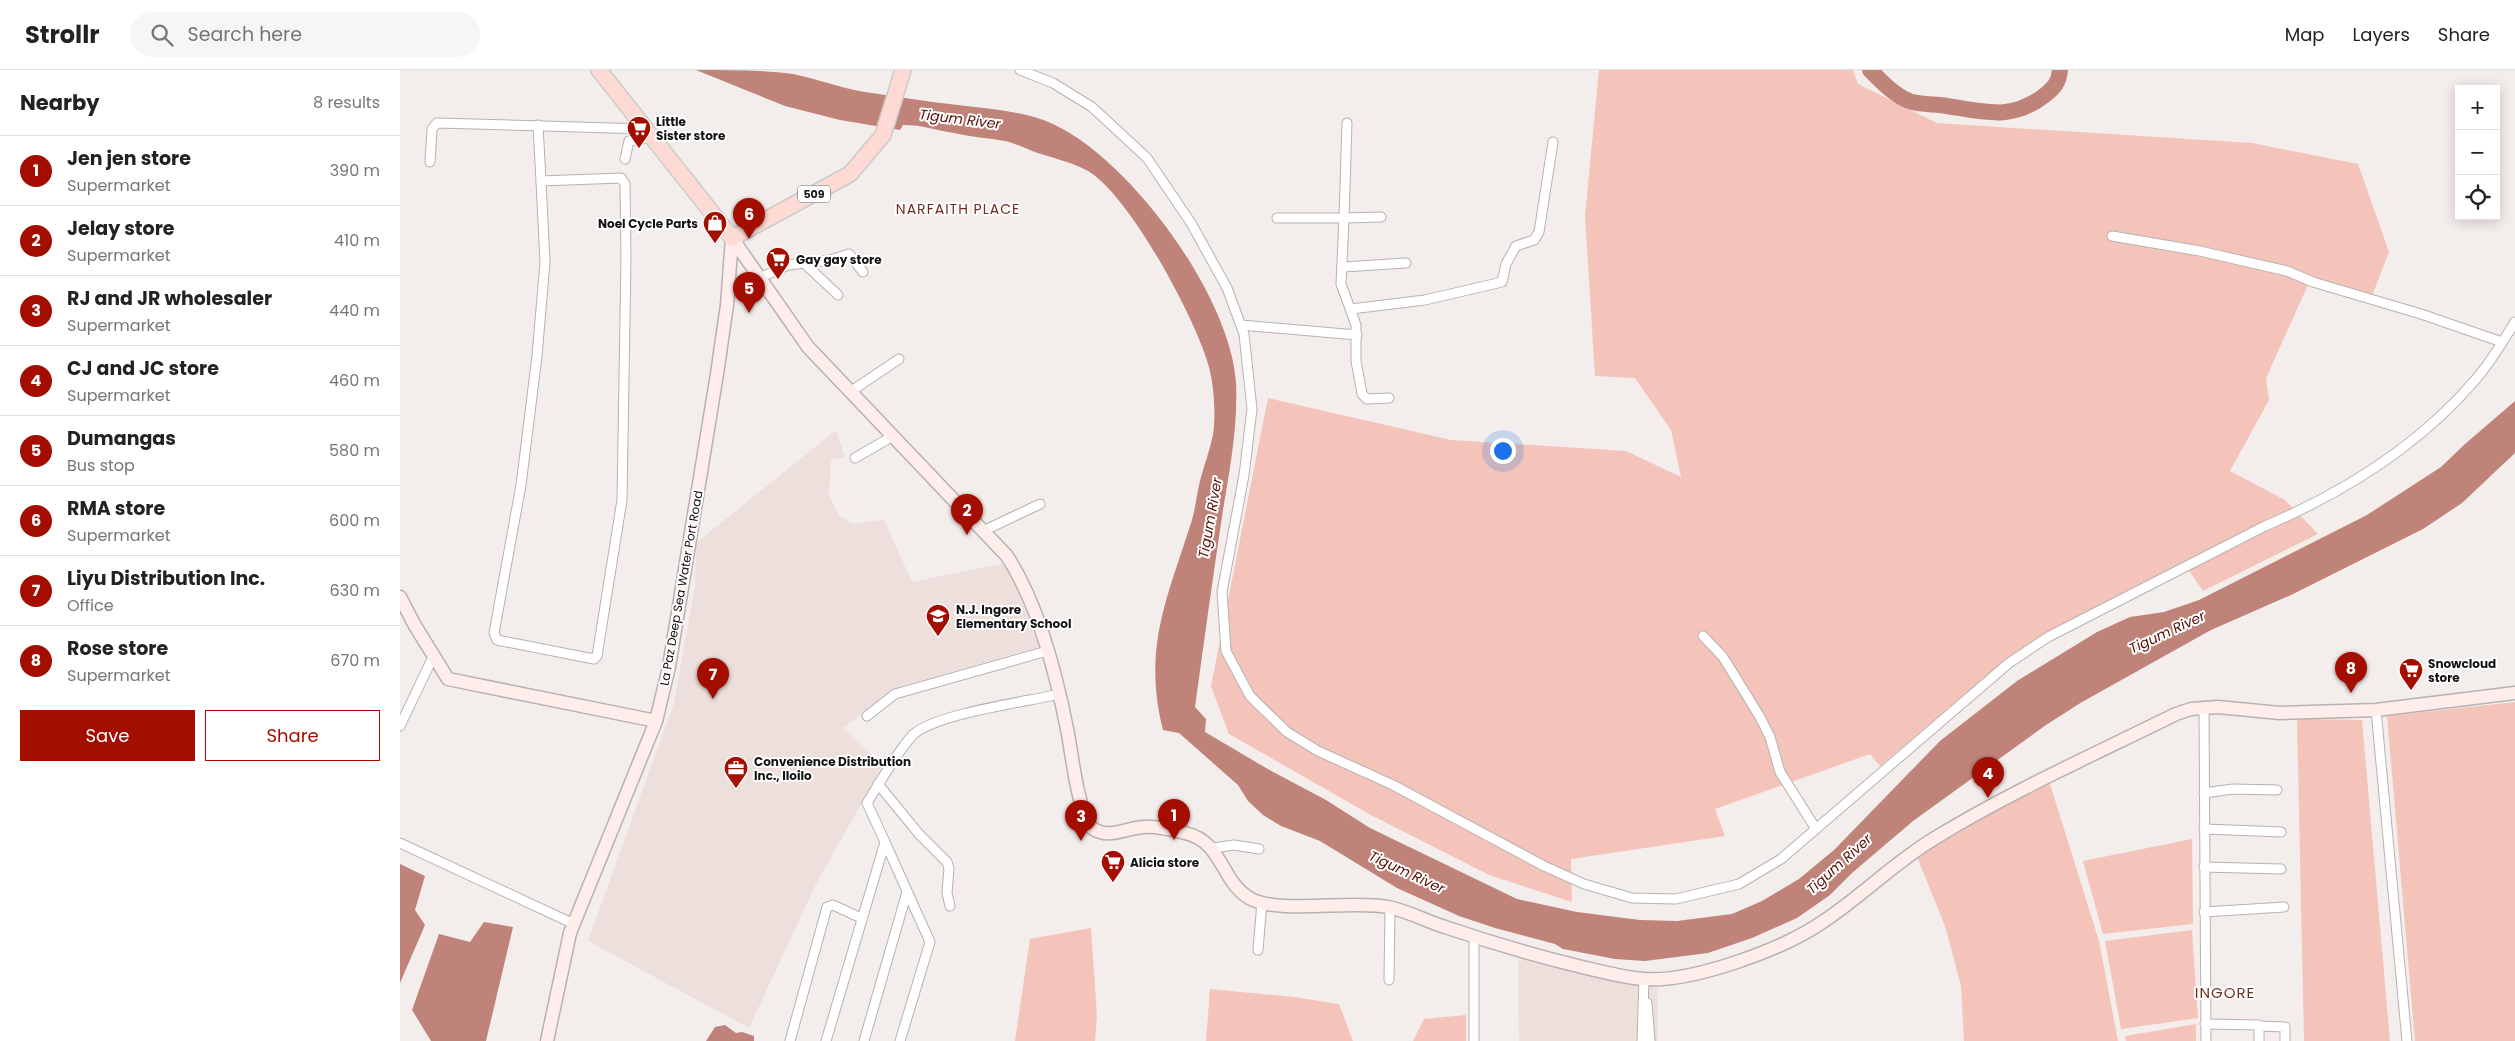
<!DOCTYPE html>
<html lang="en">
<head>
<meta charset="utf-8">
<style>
	body { margin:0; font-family:Poppins,sans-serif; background:#f6f6f6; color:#222 }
	.controls { position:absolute; right:15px; top:15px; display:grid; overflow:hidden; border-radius:0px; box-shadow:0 2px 12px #0003 }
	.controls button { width:45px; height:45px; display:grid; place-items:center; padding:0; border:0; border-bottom:1px solid #e0e0e0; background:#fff; color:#222; font:25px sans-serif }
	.you { position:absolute; left:1102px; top:380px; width:18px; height:18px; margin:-12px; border:4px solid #fff; border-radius:50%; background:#1a73e8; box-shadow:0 0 0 8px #1a73e833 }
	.badge { display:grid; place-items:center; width:32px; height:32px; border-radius:50%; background:#a30e00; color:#fff; font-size:16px; font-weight:700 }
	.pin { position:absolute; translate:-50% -41px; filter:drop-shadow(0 1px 2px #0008) }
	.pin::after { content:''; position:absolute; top:26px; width:18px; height:15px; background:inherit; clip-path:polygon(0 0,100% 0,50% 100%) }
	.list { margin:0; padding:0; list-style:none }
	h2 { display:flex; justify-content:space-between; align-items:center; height:65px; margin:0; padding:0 20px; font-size:21px }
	h2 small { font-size:16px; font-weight:400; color:#767676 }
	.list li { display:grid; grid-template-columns:32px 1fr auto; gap:15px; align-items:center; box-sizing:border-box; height:70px; padding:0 20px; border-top:1px solid #e0e0e0 }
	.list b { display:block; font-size:19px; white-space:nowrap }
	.list p { margin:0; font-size:16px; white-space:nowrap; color:#767676 }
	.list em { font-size:16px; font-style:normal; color:#767676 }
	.actions { display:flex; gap:10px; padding:15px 20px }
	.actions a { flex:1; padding:11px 0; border:1px solid #a30e00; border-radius:0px; text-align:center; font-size:18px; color:#a30e00 }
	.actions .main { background:#a30e00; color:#fff }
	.icon { flex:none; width:28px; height:28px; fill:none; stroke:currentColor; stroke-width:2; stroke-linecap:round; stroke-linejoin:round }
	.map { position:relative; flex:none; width:2115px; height:971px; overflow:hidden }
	header { display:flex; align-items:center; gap:30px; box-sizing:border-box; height:70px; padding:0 25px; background:#fff; border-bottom:1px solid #e0e0e0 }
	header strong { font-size:24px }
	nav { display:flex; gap:28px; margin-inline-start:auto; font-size:18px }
	.search { width:350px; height:45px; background:#f6f6f6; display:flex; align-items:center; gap:12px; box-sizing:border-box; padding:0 18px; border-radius:28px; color:#767676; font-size:19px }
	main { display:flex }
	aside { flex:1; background:#fff }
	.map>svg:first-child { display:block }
	.built { fill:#eddfdc }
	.green { fill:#f4c4bb }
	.water { fill:#bf8379 }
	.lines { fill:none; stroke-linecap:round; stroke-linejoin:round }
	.river { stroke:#bf8379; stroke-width:16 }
	.street-casing { stroke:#b7b2b1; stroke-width:11 }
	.secondary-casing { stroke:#b7b2b1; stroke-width:15 }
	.primary-casing { stroke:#cbcbcb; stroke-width:18 }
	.street { stroke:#fff; stroke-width:9 }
	.secondary { stroke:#feedea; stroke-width:12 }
	.primary { stroke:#fddad4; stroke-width:15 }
	.labels { text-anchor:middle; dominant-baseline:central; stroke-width:4; stroke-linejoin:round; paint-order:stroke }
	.shield { fill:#fff; stroke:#5a5858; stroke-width:1 }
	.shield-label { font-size:11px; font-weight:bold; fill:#131111 }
	.poi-label { font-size:12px; font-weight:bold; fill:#131111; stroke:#fff; text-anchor:start }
	.street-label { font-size:12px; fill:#131111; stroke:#fff }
	.water-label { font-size:14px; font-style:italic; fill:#570f06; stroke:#fff }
	.neighbourhood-label { font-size:14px; letter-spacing:1px; fill:#722d23; stroke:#fff }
	.quarter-label { font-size:15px; letter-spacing:1px; fill:#722d23; stroke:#fff }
</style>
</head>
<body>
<header>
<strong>Strollr</strong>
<div class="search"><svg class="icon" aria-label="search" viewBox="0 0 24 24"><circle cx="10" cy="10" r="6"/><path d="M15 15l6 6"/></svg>Search here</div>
<nav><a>Map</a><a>Layers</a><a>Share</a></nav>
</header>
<main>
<aside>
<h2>Nearby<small>8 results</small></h2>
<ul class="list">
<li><span class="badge">1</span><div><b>Jen jen store</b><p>Supermarket</p></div><em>390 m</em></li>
<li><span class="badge">2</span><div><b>Jelay store</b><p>Supermarket</p></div><em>410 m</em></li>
<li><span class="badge">3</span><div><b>RJ and JR wholesaler</b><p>Supermarket</p></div><em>440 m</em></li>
<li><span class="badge">4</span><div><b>CJ and JC store</b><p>Supermarket</p></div><em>460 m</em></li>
<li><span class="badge">5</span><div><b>Dumangas</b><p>Bus stop</p></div><em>580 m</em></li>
<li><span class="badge">6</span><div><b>RMA store</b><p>Supermarket</p></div><em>600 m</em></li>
<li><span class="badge">7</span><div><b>Liyu Distribution Inc.</b><p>Office</p></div><em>630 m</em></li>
<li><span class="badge">8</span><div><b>Rose store</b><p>Supermarket</p></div><em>670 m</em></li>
</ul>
<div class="actions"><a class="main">Save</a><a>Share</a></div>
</aside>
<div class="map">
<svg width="2115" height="971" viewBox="0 0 2115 971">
	<rect width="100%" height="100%" fill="#f3edec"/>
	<g class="built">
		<polygon points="436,360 445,387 431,390 429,426 439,445 452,454 484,450 512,512 605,493 611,503 639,577 498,617 443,658 482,697 416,814 349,958 188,871 274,633 295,517 296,473"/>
		<polygon points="1118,884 1226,912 1257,915 1258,971 1119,971"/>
	</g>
	<g class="green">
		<polygon points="1199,0 1453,0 1458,14 1537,53 1852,73 1958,94 1989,182 1972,226 1912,206 1866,308 1869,330 1830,401 1885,430 1918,464 1803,521 1783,492 1749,512 1701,534 1646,563 1608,589 1480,696 1470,684 1315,739 1325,766 1171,789 1172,832 1089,805 969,744 829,664 811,616 868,328 1051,370 1226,381 1281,407 1271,360 1235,308 1195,306 1185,146"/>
		<polygon points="2115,632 2115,971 2015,971 1987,646"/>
		<polygon points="1897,649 1962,650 1990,971 1904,971"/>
		<polygon points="1650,714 1699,871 1718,971 1564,971 1561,916 1545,856 1517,787 1608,734"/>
		<polygon points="1792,769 1793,854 1703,864 1683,791"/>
		<polygon points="691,858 697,946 695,971 615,971 630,869"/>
		<polygon points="1792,860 1798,948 1721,959 1705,871"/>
		<polygon points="810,919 894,927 939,934 953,971 806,971"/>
		<polygon points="1066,945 1066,971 1013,971 1024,949"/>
		<polygon points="1796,954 1796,971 1726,971 1725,966"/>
	</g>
	<g class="water">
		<path d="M296 0C328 0 361 0 393 4 419 9 445 20 472 23 501 27 529 32 558 35 589 39 624 41 653 54 731 90 831 227 836 313 838 356 830 398 823 440 813 506 804 571 795 637L806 649 805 662 866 698 926 730 970 758 1117 829 1177 842 1240 850 1277 851 1332 844 1362 831 1399 809 1434 780 1540 671 1617 611 1697 562 1730 547 1764 542 1799 530 1967 445 2041 397 2065 374 2115 331V383L2062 433 2023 459 1891 525 1811 560 1682 632 1646 655 1513 751 1452 803 1430 825 1397 848 1352 868 1308 883 1245 891 1215 889 1163 879 1155 874 1095 858 1059 846 997 818 920 771 881 756 863 745 848 731 838 715 779 663 763 660C742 578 768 526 792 450 796 436 797 421 801 407 805 393 810 379 813 365 816 345 814 316 809 297 796 249 730 126 688 101 671 92 653 88 635 82 626 79 615 73 605 71 588 68 571 67 554 63 534 60 524 55 503 55L500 60 440 50 385 36Z"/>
		<polygon points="0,794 25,806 15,840 25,855 0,913"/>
		<polygon points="84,852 113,857 86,971 31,971 12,940 39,864 70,872"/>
		<polygon points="325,955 336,963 342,962 354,966 354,971 306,971 315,957"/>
	</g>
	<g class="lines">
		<path class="river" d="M1470 0C1481 11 1494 25 1509 31 1520 35 1535 34 1547 36 1585 42 1612 51 1645 25 1654 18 1659 12 1660 0"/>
		<defs>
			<g id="street">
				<path d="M620 0 653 13 692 37 747 88 791 153 827 218 844 264 852 339 844 405 822 522 826 581 850 626 887 662 918 681 993 715 1144 796 1184 814 1232 828 1276 829 1339 814 1381 789 1609 593 1648 567 1865 456C1945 422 2019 376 2076 309 2091 292 2103 271 2115 252"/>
				<polyline points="947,53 944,148 981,147"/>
				<polyline points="138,55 141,111"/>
				<polyline points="225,89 229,71 253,67"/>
				<polyline points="30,92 32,59 37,53 246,59"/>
				<polygon points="221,108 225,114 226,187 222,430 197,586 194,589 97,570 94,563 121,415 137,286 145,192 141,111"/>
				<polyline points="877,148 944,148 941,214 956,255 956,291 962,324 967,329 989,328"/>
				<polyline points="1712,166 1800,181 1887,201 1913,212 2021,244 2102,272"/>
				<polyline points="404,193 438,225"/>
				<polyline points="943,197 1006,193"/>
				<polyline points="360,208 388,195 430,190 449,184 463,202"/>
				<polyline points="951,239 1025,230 1102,212 1106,194 1116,176 1134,170 1139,162 1153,72"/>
				<polyline points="841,255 957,265"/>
				<polyline points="450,322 499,289"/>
				<polyline points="455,388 493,366"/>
				<polyline points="583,461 640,434"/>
				<polyline points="1303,566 1323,587 1360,647 1370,667 1380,702 1416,759"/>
				<polyline points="1804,638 1806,971"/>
				<polyline points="1976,640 2007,971"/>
				<polyline points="467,646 495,624 647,581"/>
				<polyline points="0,656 33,587"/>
				<polyline points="478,714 519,764 547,792 549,798 547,823 550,836"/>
				<polyline points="1804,723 1833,719 1877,720"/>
				<polyline points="1804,759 1881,762"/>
				<polyline points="485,772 530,872 500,971"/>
				<polyline points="0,773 174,854"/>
				<polyline points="813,778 834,775 859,779"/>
				<polyline points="1804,797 1881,799"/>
				<polyline points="1804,842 1884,837"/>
				<polyline points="1074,866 1074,971"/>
				<polyline points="858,880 862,832"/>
				<polyline points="989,910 990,837"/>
				<polyline points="1247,933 1250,971"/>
				<polyline points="1805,954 1859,955 1859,971"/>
				<polyline points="1859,956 1885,957 1885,971"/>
				<polyline points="390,971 427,837 433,835 461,848"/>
				<path d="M426 971 485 772 467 733C477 717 502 674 515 663 541 643 625 632 660 624"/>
				<polyline points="464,971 507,822"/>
				<polyline points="1242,971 1244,909"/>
			</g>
			<g id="secondary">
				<path d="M332 168 408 277 607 486C638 534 656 603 667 659 672 683 677 739 692 758 709 770 725 758 744 757 756 756 773 760 785 763 824 772 820 812 851 829 879 844 953 830 988 837 1008 841 1026 851 1045 857 1089 872 1133 885 1178 896 1199 901 1221 907 1243 909 1292 913 1384 879 1424 851 1463 825 1495 792 1535 768 1612 721 1695 684 1776 644L1791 639 1818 637 1880 643 1976 640 2115 623"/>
				<polyline points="0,527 14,554 48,609 256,651"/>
				<polyline points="147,971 170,863 256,651 269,597 317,304 327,235 332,168"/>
			</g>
			<polyline id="primary" points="199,0 332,168 450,104 483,65 503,0"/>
		</defs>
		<use href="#street" class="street-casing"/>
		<use href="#secondary" class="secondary-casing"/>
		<use href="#primary" class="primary-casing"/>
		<use href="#street" class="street"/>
		<use href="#secondary" class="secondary"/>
		<use href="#primary" class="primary"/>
	</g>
	<defs>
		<symbol id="supermarket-pin" viewBox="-11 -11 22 30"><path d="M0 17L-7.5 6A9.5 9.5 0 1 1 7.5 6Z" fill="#a30e00" stroke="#fff"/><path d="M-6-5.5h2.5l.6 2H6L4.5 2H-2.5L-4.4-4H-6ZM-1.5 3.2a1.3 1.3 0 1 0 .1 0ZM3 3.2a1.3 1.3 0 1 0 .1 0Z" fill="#fff"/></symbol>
		<symbol id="shop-pin" viewBox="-11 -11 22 30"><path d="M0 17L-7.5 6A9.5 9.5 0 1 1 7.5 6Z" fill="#a30e00" stroke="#fff"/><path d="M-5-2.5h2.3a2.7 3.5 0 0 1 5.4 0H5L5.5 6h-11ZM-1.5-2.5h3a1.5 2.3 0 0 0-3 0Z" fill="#fff"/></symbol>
		<symbol id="school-pin" viewBox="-11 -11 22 30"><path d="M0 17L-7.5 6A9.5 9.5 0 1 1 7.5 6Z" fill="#a30e00" stroke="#fff"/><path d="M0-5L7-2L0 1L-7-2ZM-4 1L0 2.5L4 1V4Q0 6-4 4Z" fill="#fff"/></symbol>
		<symbol id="office-pin" viewBox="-11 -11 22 30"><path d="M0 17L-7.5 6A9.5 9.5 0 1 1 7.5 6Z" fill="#a30e00" stroke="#fff"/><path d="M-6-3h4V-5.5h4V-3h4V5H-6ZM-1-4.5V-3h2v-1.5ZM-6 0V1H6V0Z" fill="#fff"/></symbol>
	</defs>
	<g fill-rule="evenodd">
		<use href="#supermarket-pin" x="225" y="44" width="28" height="38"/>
		<use href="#shop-pin" x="301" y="139" width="28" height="38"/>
		<use href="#supermarket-pin" x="364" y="175" width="28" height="38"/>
		<use href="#school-pin" x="524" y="532" width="28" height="38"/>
		<use href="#supermarket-pin" x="1997" y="586" width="28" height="38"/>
		<use href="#office-pin" x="322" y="684" width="28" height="38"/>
		<use href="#supermarket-pin" x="699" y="778" width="28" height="38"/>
	</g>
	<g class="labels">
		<rect class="shield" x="398" y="115.5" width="32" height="17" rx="4"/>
		<g class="shield-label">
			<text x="414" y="124">509</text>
		</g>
		<g class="poi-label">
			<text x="256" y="51">Little<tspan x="256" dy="14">Sister store</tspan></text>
			<text x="298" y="153" text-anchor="end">Noel Cycle Parts</text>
			<text x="396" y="189">Gay gay store</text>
			<text x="556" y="539">N.J. Ingore<tspan x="556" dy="14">Elementary School</tspan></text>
			<text x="2028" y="593">Snowcloud<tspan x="2028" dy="14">store</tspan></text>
			<text x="354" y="691">Convenience Distribution<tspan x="354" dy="14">Inc., Iloilo</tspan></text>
			<text x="730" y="792">Alicia store</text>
		</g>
		<g class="street-label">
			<text transform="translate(281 518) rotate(-80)">La Paz Deep Sea Water Port Road</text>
		</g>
		<g class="water-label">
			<text transform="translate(560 49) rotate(7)">Tigum River</text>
			<text transform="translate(810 448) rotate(-80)">Tigum River</text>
			<text transform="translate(1767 562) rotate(-25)">Tigum River</text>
			<text transform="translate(1439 794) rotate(-42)">Tigum River</text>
			<text transform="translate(1007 802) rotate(25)">Tigum River</text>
		</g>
		<g class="neighbourhood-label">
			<text x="558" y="139">NARFAITH PLACE</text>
		</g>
		<g class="quarter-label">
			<text x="1825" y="922">INGORE</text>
		</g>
	</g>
</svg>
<div class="controls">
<button>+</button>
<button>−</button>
<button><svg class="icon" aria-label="locate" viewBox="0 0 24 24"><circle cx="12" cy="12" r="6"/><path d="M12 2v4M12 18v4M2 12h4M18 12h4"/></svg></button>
</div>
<div class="you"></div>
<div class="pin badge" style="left:774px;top:770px">1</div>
<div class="pin badge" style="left:567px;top:465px">2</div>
<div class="pin badge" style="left:681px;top:771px">3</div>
<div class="pin badge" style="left:1588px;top:728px">4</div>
<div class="pin badge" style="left:349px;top:243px">5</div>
<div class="pin badge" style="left:349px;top:169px">6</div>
<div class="pin badge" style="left:313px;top:629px">7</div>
<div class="pin badge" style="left:1951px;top:623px">8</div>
</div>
</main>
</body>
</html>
